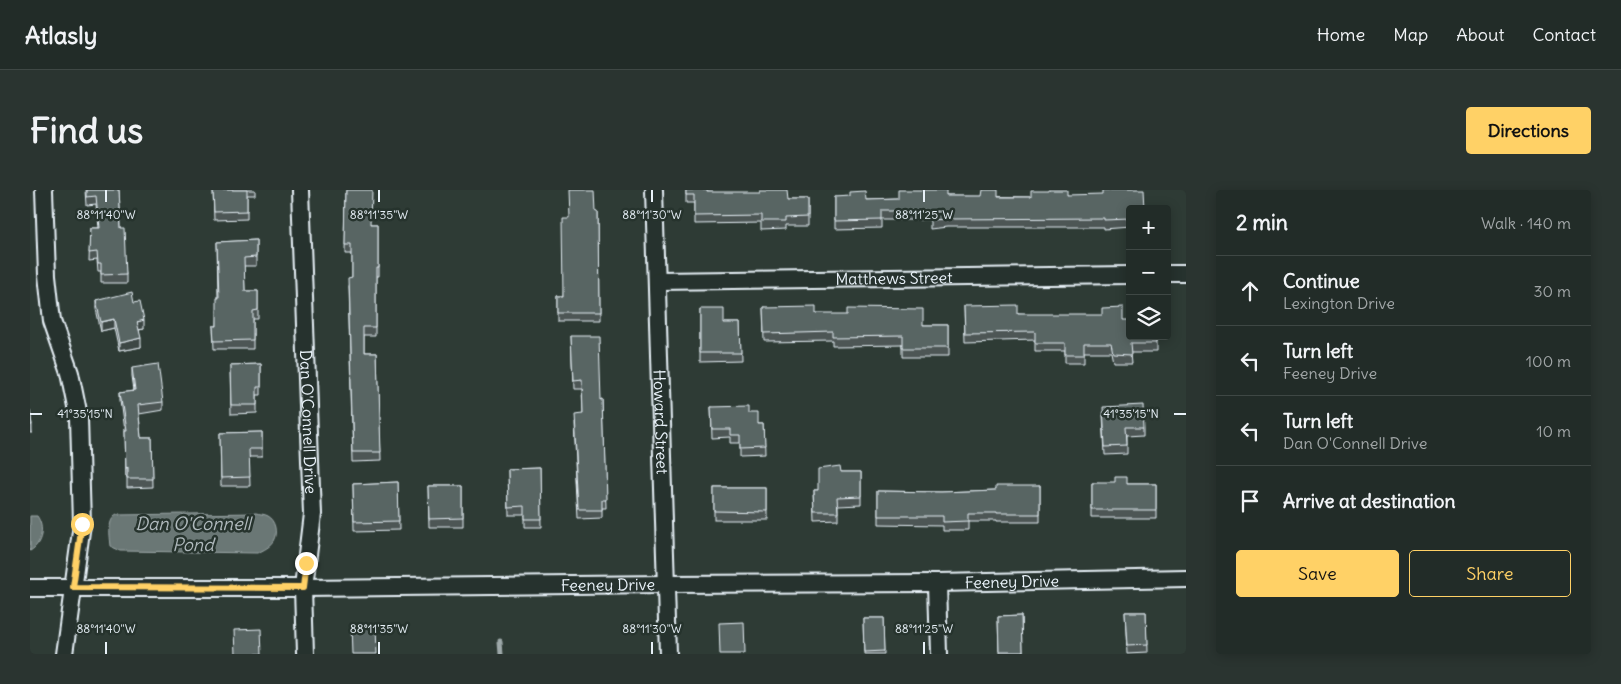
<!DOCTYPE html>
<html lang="en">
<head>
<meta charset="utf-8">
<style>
	body { margin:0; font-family:Delius,sans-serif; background:#2a3430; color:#f1f3f6 }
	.controls { position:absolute; right:15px; top:15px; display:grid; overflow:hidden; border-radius:5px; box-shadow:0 2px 12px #0003 }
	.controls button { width:45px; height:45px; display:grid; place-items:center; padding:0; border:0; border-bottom:1px solid #3f4845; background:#222c28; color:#f1f3f6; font:25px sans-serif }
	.stop { position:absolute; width:15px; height:15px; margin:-11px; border:4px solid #ffd166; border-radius:50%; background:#fff }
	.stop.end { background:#ffd166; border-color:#fff; box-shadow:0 1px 5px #0008 }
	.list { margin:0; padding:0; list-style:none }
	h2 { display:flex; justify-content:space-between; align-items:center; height:65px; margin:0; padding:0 20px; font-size:21px }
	h2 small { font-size:16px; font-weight:400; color:#a2a7a8 }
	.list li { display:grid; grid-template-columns:32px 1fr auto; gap:15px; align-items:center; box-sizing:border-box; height:70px; padding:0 20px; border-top:1px solid #3f4845 }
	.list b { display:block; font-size:19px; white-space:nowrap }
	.list p { margin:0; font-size:16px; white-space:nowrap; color:#a2a7a8 }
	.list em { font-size:16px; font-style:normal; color:#a2a7a8 }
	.actions { display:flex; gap:10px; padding:15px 20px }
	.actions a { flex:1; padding:11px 0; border:1px solid #ffd166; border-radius:5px; text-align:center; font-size:18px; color:#ffd166 }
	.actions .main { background:#ffd166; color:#111 }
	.icon { flex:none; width:28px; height:28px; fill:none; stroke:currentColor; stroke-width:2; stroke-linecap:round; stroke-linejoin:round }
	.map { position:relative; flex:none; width:1156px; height:464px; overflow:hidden; border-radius:5px }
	header { display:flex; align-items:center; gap:30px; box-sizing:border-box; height:70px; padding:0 25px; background:#222c28; border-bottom:1px solid #3f4845 }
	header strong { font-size:24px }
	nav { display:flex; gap:28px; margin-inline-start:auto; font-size:18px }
	.intro { display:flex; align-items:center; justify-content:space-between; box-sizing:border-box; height:120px; padding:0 30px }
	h1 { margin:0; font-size:35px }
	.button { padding:12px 22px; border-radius:5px; background:#ffd166; color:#111; font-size:18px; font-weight:700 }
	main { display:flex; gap:30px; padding:0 30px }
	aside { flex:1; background:#222c28; border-radius:5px; box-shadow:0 2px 12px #0003 }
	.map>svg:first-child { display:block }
	.water { fill:#6b7775; stroke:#9da8a9 }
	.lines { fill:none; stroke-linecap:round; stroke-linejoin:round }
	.stream { stroke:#9da8a9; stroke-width:5 }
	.street-casing { stroke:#e8f1f8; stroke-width:20 }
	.street { stroke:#26332d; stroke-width:16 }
	.wall { fill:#4d5755; stroke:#e8f1f8 }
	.shaded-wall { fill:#3e4745; stroke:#e8f1f8 }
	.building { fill:#596563; stroke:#e8f1f8 }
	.route { stroke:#ffd166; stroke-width:6 }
	.ticks { fill:none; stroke:#e8f1f8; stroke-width:2 }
	.labels { text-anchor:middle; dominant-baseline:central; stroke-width:5; stroke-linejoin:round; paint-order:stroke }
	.street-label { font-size:16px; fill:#e8f1f8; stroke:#26332d }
	.water-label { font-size:18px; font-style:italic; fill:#b0babd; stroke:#26332d }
	.ticks-label { font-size:12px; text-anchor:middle; fill:#e8f1f8; stroke:#26332d; stroke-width:5; stroke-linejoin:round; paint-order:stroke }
</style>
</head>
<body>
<header>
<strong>Atlasly</strong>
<nav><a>Home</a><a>Map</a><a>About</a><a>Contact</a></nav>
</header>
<div class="intro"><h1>Find us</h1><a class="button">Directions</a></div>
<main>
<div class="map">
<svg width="1156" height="464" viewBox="0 0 1156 464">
	<rect width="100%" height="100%" fill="#2e3b35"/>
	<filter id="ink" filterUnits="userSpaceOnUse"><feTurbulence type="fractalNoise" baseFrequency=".02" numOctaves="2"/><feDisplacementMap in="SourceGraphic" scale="10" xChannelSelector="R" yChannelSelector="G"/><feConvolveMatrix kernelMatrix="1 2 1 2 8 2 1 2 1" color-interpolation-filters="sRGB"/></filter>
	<g filter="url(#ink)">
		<g class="water">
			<path d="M226 323C229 324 235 324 238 326 246 330 249 343 244 351 240 357 234 360 227 363L91 361 80 356C79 346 76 329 86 325Z"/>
			<path d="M0 326H7C15 337 12 354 0 361Z"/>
		</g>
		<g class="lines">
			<polyline class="stream" points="471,452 472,464"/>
			<defs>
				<g id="street">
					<polyline points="14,0 17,85 22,131 40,183 49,227 52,334 34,464"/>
					<path id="s1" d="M270 0 282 324 273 398 275 464"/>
					<path id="s2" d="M624 0 638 464"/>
					<polyline points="1137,84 1156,84"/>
					<path id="s3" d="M628 91 1100 85"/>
					<polyline points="907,393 909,464"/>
					<path id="s4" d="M0 398H273L636 394 907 393 1156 388"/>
				</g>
			</defs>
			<use href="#street" class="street-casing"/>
			<use href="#street" class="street"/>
		</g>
		<g class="wall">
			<polygon points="56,0 89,0 91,38 97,84 97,93 71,93 71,82 68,82 67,70 59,71 60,38 68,38 66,14 57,15"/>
			<polygon points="183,0 225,0 225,5 217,5 217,29 184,30"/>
			<polygon points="316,0 341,34 348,34 348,87 346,87 346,147 334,147 334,164 347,164 350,271 323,272 318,96 322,87 322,63 315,63"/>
			<polygon points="656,0 758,9 778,9 778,36 756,36 756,40 731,41 731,33 664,34 664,13 656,13"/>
			<polygon points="1037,5 1100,19 1100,37 1074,39 1074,37 916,37 900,39 900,30 852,30 852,38 804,39 804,7 836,10 869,9 916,6 1001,7"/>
			<polygon points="566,22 568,22 569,131 528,131 528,106 534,106 539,27"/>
			<polygon points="226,50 226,76 214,76 215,101 228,101 228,129 223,129 223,159 184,159 183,136 187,136 188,108 187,52"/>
			<polygon points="66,111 104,112 114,139 109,140 111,157 89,161 84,138 71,141 66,119"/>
			<polygon points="934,116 988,124 1093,130 1126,146 1126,162 1101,162 1102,172 1083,172 1081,162 1054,162 1054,173 1035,173 1035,161 1005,161 1005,150 935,152"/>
			<polygon points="733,117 786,124 893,135 918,135 918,167 873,167 873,155 803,156 803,151 734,152"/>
			<polygon points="670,119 694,133 710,133 711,171 670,172"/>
			<polygon points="541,146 571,210 573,209 576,318 572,318 572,328 549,329 544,233 553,224 552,199 543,199"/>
			<polygon points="231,174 231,205 227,205 227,223 201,224 200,175"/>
			<polygon points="102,178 133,212 133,220 109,224 111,248 122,248 123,297 97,298 97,287 95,287 94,241 90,210 90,202 104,200 102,186"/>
			<polygon points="681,217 719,223 729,235 734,235 735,266 710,267 710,253 700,253 700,247 682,248"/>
			<polygon points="0,220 2,235 2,243 0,243"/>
			<polygon points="1073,225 1114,237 1114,245 1097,246 1097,264 1075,265"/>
			<polygon points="232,242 232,267 219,267 220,296 191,296 190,243"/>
			<polygon points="510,278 511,337 495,337 495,325 478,325 477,279"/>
			<polygon points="811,282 831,282 831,314 808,315 808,331 785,332 784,301 788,301"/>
			<polygon points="368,292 369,340 324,341 323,294"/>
			<polygon points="1062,292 1097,294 1126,294 1126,328 1062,328"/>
			<polygon points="398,296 433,296 433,337 399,337"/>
			<polygon points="1010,296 1010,332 966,332 966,331 938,331 938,340 912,340 912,335 848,334 848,301 911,302 966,300"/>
			<rect x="684" y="298" width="53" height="32"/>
			<polygon points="1095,422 1116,422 1117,463 1097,464"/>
			<polygon points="992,425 993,464 969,464 968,426"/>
			<polygon points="833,428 854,428 855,464 834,464"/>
		</g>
		<g class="shaded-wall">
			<polygon points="84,129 84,138 71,141 71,132"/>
			<polygon points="114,130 114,139 107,140 107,132"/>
			<polygon points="111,148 111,157 89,161 89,153"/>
			<polygon points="97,278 97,287 95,287 95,279"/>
		</g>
		<g class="building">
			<polygon points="57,0 89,0 91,38 95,38 97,84 71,85 71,74 68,74 67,62 59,63 60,38 69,38 66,6 57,7"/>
			<polygon points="183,0 217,0 217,21 184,22"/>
			<polygon points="316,0 342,0 341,34 348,34 348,78 346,78 346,138 334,138 334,164 347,164 350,263 323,263 318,88 322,87 322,55 315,55"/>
			<polygon points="538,0 565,0 566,22 568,22 569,123 528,123 528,106 534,106 533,27 539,27"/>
			<polygon points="656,0 677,0 677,2 730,2 730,0 757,0 758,9 778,9 778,27 756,28 756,32 731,32 731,25 664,26 664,5 656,5"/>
			<polygon points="869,0 916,0 916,6 950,6 951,0 968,0 968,7 1001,7 1001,1 1019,1 1019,0 1037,0 1037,5 1073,4 1073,0 1114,0 1115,19 1100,19 1100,29 1074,30 1074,28 916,29 900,30 900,21 852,21 852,30 804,31 804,7 820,6 820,2 835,1 836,10 869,9"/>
			<polygon points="226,50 226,67 214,68 215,101 228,101 228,120 223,121 223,150 184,151 183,136 187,136 187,108 189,108 187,52"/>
			<polygon points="102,102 104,112 110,111 114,130 107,132 111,148 89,153 84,129 71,132 66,111"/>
			<polygon points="988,115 988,124 1072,124 1072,118 1093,117 1093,130 1100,130 1100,146 1126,146 1126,153 1101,153 1102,164 1083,163 1081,153 1054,153 1054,165 1035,165 1035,153 1005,153 1005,142 935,143 934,116"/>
			<polygon points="786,116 786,124 818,124 818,118 893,119 893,135 918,135 918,158 873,158 873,146 803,147 803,142 734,144 733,117"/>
			<polygon points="670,119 694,119 694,133 710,133 711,163 670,163"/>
			<polygon points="541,146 569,146 571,210 573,209 576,309 572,309 572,320 549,320 544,225 553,224 552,190 543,191"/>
			<polygon points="128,174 133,212 108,215 111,248 122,248 123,289 97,289 97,278 95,279 94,241 96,241 90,202 105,200 102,178"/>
			<polygon points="231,174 231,197 227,197 227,215 201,215 200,175"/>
			<polygon points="1113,215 1114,237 1096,237 1097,256 1075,257 1073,217"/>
			<polygon points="719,216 719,223 729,223 729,235 734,235 735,258 710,259 710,245 700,245 700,239 682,239 681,217"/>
			<polygon points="0,220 2,235 0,235"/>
			<polygon points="232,242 232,259 219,259 220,287 191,288 190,243"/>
			<polygon points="810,276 811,282 831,282 831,306 807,307 808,323 785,323 784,301 788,301 788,279"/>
			<polygon points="510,278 511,329 495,329 495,316 478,317 477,279"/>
			<polygon points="1085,287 1097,287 1097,294 1126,294 1126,320 1062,320 1062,292 1085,292"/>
			<polygon points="368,292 369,331 324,332 323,294"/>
			<polygon points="398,296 433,296 433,328 399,329"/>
			<polygon points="966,296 1010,296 1010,324 966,324 966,323 938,323 938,331 912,332 912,326 848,326 848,301 911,302 966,300"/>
			<polygon points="684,298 737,298 737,322 684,321"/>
			<polygon points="1095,422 1116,422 1117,455 1097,456"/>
			<polygon points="992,425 993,462 969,462 968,426"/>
			<polygon points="833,428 854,428 855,461 834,462"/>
			<polygon points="714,432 715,464 690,464 689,433"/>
			<polygon points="345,435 346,464 321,464 320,436"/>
			<polygon points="231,439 232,464 205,464 204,440"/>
		</g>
	</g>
	<g class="lines" filter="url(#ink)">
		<polyline class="route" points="52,334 43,397 273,398 276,373"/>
	</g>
	<path class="ticks" d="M76 0V12M349 0V12M622 0V12M894 0V12M0 224H12M1144 224H1156M76 452V464M349 452V464M622 452V464M894 452V464"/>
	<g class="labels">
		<g class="street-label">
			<text stroke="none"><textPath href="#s3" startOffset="236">Matthews Street</textPath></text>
			<text stroke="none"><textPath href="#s1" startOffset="232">Dan O'Connell Drive</textPath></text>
			<text stroke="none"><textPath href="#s2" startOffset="232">Howard Street</textPath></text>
			<text stroke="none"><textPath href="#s4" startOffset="982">Feeney Drive</textPath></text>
			<text stroke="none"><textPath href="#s4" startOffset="578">Feeney Drive</textPath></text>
		</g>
		<g class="water-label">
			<text x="163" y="333">Dan O'Connell<tspan x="163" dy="21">Pond</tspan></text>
		</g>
	</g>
	<g class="ticks-label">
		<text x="76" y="29">88°11'40"W</text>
		<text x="349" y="29">88°11'35"W</text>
		<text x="622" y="29">88°11'30"W</text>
		<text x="894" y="29">88°11'25"W</text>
		<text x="55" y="228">41°35'15"N</text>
		<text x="1101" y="228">41°35'15"N</text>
		<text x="76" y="443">88°11'40"W</text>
		<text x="349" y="443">88°11'35"W</text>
		<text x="622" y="443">88°11'30"W</text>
		<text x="894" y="443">88°11'25"W</text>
	</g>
</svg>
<div class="controls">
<button>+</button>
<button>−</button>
<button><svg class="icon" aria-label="layers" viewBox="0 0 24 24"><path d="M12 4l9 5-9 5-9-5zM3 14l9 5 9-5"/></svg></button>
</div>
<div class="stop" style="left:52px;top:334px"></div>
<div class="stop end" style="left:276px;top:373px"></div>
</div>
<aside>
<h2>2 min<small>Walk · 140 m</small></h2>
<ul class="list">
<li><svg class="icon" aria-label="ahead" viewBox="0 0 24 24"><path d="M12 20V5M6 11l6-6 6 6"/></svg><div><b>Continue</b><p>Lexington Drive</p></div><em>30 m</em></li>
<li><svg class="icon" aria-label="left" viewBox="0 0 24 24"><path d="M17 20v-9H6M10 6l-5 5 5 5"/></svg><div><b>Turn left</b><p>Feeney Drive</p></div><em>100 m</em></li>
<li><svg class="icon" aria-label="left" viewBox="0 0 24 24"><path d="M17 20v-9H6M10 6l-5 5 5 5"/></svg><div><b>Turn left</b><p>Dan O'Connell Drive</p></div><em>10 m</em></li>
<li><svg class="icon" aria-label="arrive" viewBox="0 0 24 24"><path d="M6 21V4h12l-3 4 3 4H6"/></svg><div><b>Arrive at destination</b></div></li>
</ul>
<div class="actions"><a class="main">Save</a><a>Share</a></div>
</aside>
</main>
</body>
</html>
